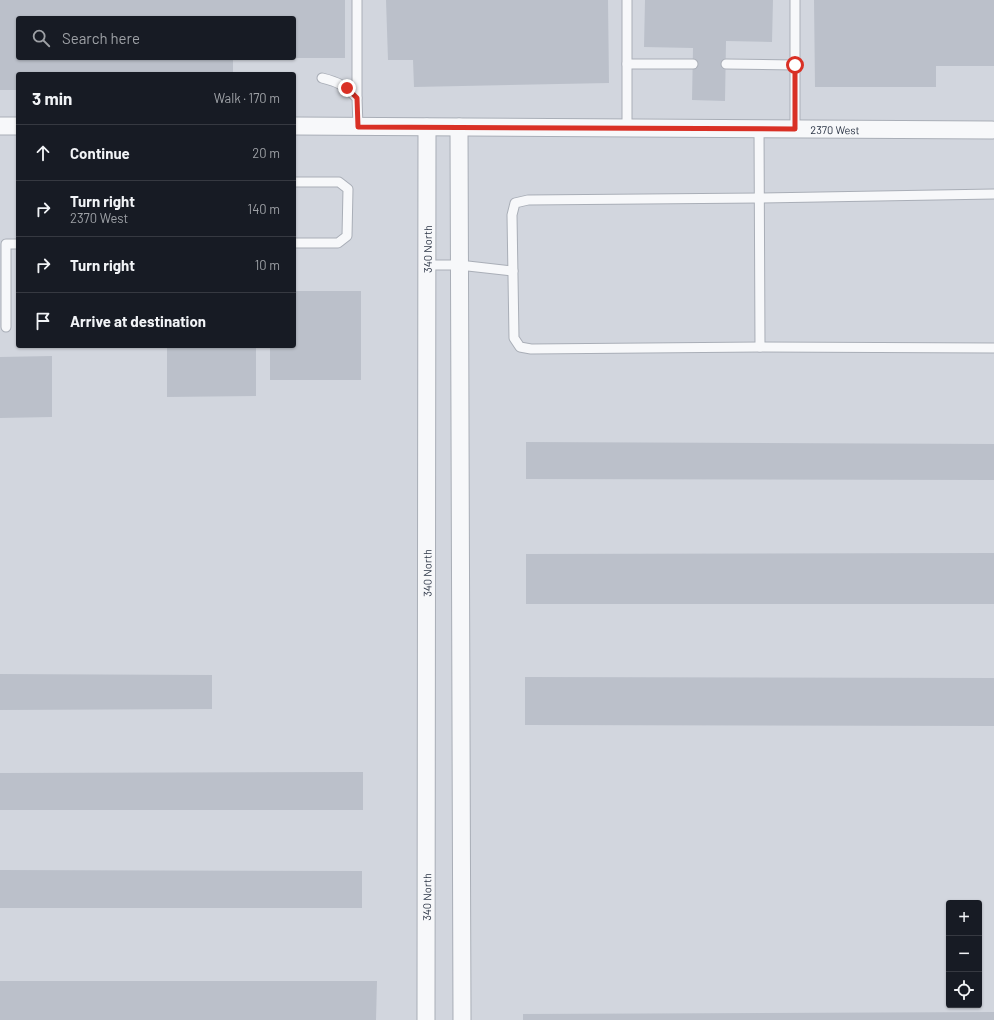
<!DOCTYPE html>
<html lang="en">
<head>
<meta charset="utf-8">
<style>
	body { margin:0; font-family:Barlow,sans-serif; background:#242831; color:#f1f3f6 }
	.controls { position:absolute; right:12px; bottom:12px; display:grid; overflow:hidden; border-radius:4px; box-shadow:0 1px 3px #0004 }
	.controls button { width:36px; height:36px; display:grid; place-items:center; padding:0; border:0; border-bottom:1px solid #363941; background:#171b24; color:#f1f3f6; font:20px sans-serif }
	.stop { position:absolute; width:12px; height:12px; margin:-9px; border:3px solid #d93025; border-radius:50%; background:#fff }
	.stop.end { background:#d93025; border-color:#fff; box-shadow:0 1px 4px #0008 }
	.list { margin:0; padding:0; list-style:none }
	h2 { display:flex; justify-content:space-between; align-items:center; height:52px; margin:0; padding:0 16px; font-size:17px }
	h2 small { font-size:13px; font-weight:400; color:#9ea1a6 }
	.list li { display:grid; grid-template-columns:26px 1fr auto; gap:12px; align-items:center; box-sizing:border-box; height:56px; padding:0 16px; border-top:1px solid #363941 }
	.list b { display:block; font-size:15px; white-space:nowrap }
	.list p { margin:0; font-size:13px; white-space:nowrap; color:#9ea1a6 }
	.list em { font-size:13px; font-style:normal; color:#9ea1a6 }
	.icon { flex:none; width:22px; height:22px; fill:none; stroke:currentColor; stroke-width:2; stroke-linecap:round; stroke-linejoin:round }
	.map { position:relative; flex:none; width:994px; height:1020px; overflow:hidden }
	.search { position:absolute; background:#171b24; box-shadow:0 1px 3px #0004; left:16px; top:16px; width:280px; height:44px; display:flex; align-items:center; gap:10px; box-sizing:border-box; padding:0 14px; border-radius:4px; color:#9ea1a6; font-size:15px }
	.panel { position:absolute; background:#171b24; box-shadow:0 1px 3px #0004; left:16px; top:72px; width:280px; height:276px; border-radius:4px }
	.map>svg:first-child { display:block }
	.built { fill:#d2d6de; fill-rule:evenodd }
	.building { fill:#bbc0ca }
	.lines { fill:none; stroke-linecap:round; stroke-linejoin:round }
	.service-casing { stroke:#a9aeb7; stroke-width:11 }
	.minor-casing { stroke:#a9aeb7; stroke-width:19 }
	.service { stroke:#f7f8fa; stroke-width:9 }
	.minor { stroke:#f7f8fa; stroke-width:17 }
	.route { stroke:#d93025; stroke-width:5 }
	.labels { text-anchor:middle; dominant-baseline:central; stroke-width:3.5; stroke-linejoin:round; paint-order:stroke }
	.street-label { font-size:11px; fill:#2b3445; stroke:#f4f6f9 }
</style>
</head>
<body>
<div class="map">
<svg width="994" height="1020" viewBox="0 0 994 1020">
	<rect width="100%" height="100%" fill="#e4e7ec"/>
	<path class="built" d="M0 0H994V1020H0ZM18 18H294V58H18ZM18 74H294V346H18ZM949 903H979V1005H949Z"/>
	<g class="building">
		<polygon points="0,0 345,0 345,58 294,58 294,18 18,18 18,58 233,58 233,74 18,74 18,90 0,90"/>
		<polygon points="386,0 608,0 609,83 414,87 413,60 388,60"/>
		<polygon points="645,0 773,0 772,42 726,41 725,101 692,100 693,48 644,47"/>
		<polygon points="814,0 994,0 994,66 936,66 936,87 815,87"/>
		<polygon points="294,291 361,291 361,380 270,380 270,346 294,346"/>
		<polygon points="167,346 256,346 256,396 167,397"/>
		<polygon points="52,356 52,417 0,418 0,357"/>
		<polygon points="526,442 994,444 994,480 526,479"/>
		<polygon points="994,553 994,604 526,604 526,554"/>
		<polygon points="0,674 212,675 212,709 0,710"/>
		<polygon points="525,677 994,678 994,726 525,725"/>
		<polygon points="363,772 363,810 0,810 0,773"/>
		<polygon points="0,870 362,871 362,908 0,908"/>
		<polygon points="0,981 377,981 376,1020 0,1020"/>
		<polygon points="994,1012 994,1020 523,1020 523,1014"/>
	</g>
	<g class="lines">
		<defs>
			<g id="service">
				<polyline points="357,0 357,98"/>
				<polyline points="795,0 795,129"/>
				<polyline points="627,64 693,64"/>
				<polyline points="726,64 795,65"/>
				<path d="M322 78C339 82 345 86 357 98L358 127"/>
				<polyline points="627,128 627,0"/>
				<polyline points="759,129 760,347"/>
				<polyline points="294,182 339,182 348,189 347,236 338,243 294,243"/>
				<polyline points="994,194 759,198 528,200 515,203 512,215 514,338 520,347 531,349 760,347 994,348"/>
				<polyline points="427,265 459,265 513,271"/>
				<polyline points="6,327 6,244 18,244"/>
			</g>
			<g id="minor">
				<polyline points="0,126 18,126"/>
				<path id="s1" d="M294 126 992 130"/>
				<polyline points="459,127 462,1020"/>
				<path id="s2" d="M426 1020 427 127"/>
			</g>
		</defs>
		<use href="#service" class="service-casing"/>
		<use href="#minor" class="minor-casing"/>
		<use href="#service" class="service"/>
		<use href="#minor" class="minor"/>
	</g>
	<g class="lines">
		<polyline class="route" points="347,88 357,98 358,127 795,129 795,65"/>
	</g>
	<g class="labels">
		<g class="street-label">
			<text stroke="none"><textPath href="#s1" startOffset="541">2370 West</textPath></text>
			<text stroke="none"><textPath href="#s2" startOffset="771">340 North</textPath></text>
			<text stroke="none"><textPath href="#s2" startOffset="447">340 North</textPath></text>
			<text stroke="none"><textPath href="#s2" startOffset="123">340 North</textPath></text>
		</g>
	</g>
</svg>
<div class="controls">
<button>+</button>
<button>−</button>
<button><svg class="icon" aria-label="locate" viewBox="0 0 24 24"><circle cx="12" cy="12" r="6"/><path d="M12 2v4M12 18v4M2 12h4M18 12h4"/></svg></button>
</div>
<div class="stop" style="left:795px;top:65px"></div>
<div class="stop end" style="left:347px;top:88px"></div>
<div class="search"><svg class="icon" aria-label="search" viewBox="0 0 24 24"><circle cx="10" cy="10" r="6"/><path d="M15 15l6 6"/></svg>Search here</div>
<section class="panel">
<h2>3 min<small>Walk · 170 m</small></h2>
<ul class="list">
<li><svg class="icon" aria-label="ahead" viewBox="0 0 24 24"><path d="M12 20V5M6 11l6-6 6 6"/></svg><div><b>Continue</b></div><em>20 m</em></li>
<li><svg class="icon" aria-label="right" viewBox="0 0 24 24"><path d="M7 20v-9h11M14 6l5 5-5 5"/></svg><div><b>Turn right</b><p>2370 West</p></div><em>140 m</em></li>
<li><svg class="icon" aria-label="right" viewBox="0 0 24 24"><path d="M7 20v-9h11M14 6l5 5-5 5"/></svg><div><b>Turn right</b></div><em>10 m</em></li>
<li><svg class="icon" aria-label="arrive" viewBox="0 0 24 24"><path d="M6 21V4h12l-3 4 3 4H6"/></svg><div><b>Arrive at destination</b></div></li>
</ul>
</section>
</div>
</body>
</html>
